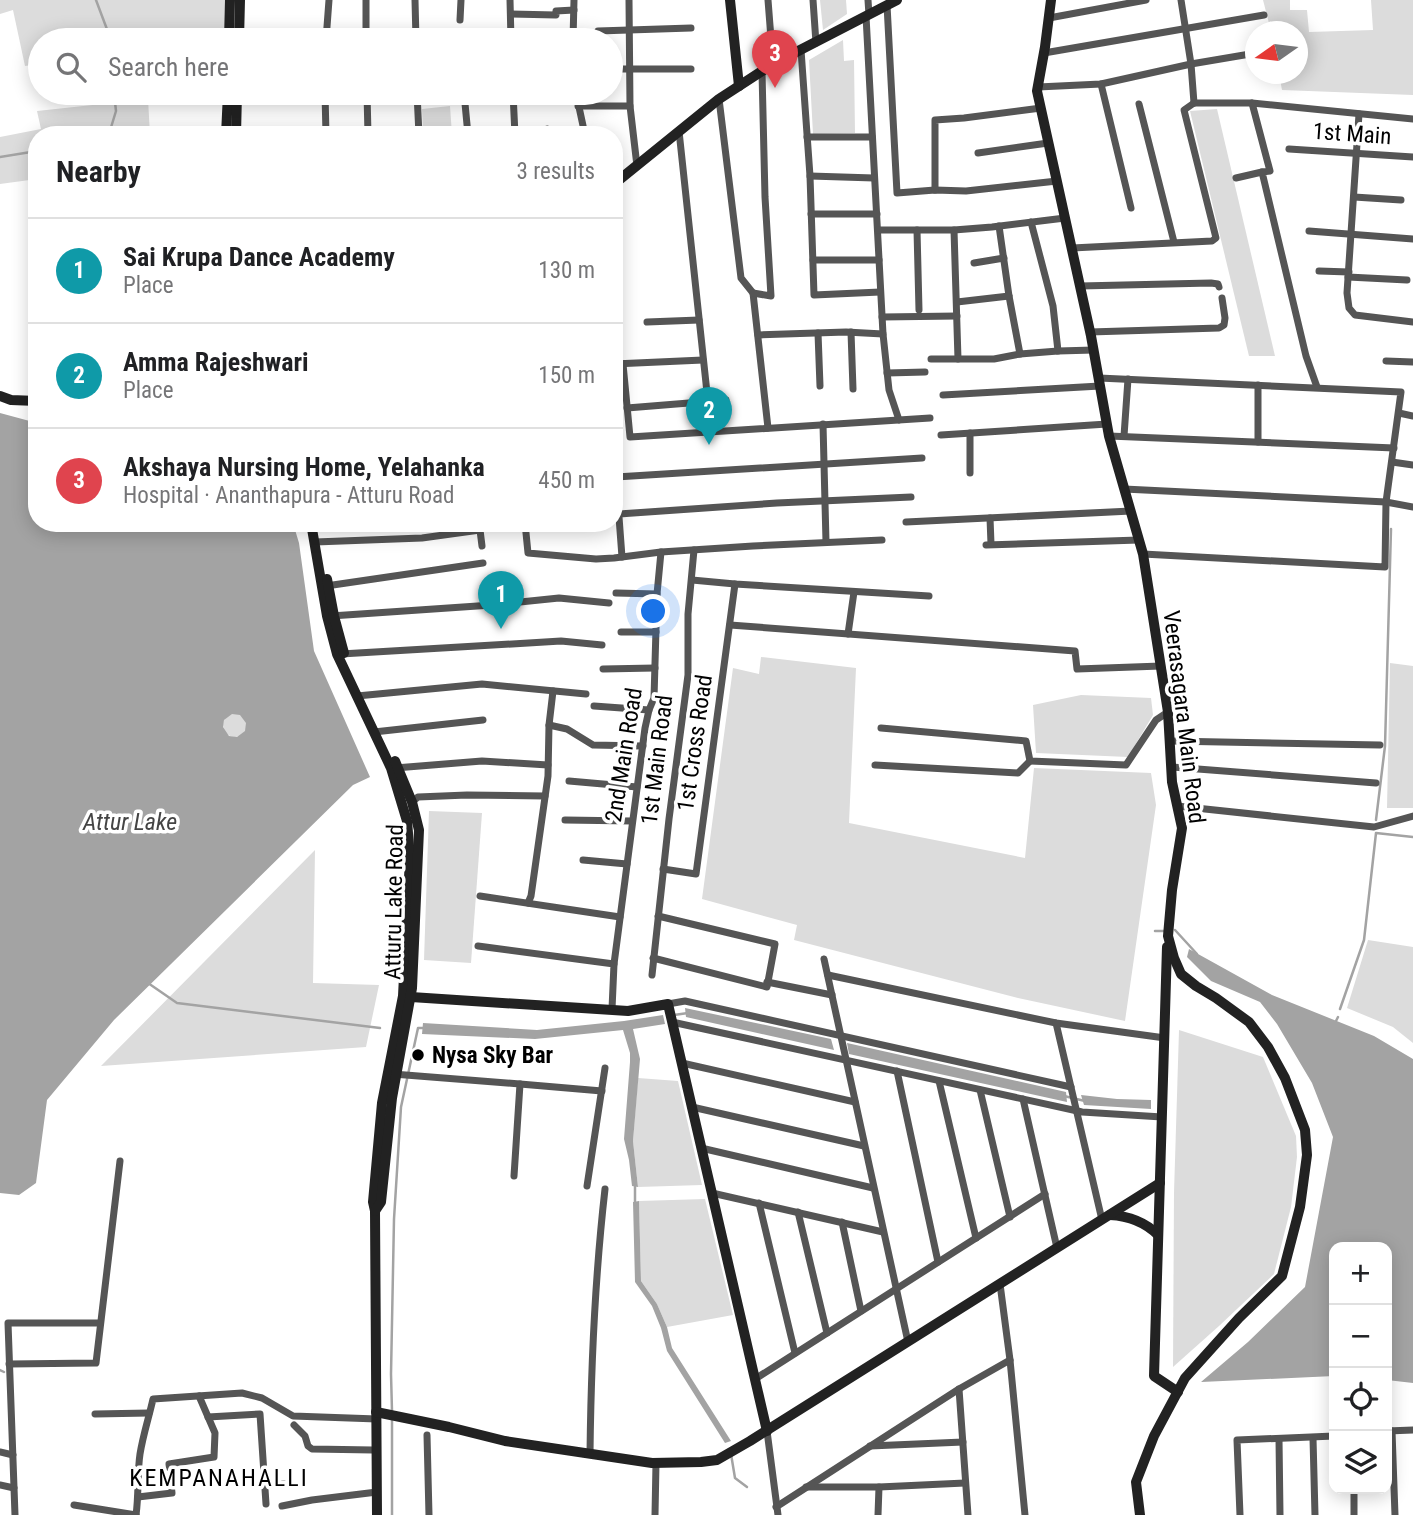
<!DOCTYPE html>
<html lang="en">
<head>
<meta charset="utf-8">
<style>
	body { margin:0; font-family:"Roboto Condensed",sans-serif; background:#f6f6f6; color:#202124 }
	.controls { position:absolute; right:21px; bottom:21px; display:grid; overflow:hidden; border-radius:14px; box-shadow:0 4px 18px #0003 }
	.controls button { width:63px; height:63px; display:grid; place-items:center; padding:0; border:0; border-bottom:2px solid #e0e0e0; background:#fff; color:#202124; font:35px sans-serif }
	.compass { position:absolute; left:1245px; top:21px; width:63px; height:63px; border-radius:50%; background:#fff; box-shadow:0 4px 18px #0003; rotate:256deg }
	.you { position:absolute; left:654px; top:612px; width:24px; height:24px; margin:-18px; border:5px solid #fff; border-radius:50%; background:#1a73e8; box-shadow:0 0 0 10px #1a73e833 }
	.badge { display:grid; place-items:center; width:46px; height:46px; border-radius:50%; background:#0f766e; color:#fff; font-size:23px; font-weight:700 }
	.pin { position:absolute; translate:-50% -58px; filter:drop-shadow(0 2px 4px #0008) }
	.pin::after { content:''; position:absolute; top:37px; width:24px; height:21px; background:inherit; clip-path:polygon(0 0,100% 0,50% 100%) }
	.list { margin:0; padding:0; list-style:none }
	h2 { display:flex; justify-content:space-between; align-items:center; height:91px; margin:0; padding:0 28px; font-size:30px }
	h2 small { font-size:23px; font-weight:400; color:#757577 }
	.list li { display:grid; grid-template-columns:46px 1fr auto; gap:21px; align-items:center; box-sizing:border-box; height:105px; padding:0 28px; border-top:2px solid #e0e0e0 }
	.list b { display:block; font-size:26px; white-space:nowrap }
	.list p { margin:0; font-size:23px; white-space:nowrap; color:#757577 }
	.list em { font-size:23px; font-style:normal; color:#757577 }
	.icon { flex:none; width:38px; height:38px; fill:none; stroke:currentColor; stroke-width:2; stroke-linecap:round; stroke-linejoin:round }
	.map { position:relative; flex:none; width:1413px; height:1515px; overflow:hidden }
	.search { position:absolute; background:#fff; box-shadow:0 4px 18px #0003; left:28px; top:28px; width:595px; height:77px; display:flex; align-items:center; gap:18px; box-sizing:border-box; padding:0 24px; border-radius:38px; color:#757577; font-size:26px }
	.panel { position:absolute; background:#fff; box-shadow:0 4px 18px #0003; left:28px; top:126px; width:595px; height:406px; border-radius:28px }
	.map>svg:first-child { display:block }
	.green { fill:#dcdcdc }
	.water { fill:#a3a3a3; fill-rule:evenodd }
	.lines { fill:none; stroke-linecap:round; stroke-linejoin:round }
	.stream { stroke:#a3a3a3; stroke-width:2.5 }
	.street { stroke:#555; stroke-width:7 }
	.secondary { stroke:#222; stroke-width:10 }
	.poi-dot { fill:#000; stroke:#fff; stroke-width:2.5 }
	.labels { text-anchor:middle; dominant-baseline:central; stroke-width:7; stroke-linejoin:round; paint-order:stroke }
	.street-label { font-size:23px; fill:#000; stroke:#fff }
	.poi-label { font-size:23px; font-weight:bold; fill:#000; stroke:#fff; text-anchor:start }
	.water-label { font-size:24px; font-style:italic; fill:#444; stroke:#fff }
	.neighbourhood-label { font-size:24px; letter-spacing:2px; fill:#000; stroke:#fff }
</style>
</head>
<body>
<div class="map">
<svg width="1413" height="1515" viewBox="0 0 1413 1515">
	<rect width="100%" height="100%" fill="#fff"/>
	<g class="green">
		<polygon points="0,0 226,0 225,40 40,40 40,64 25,66 13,10 0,14"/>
		<polygon points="820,0 846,0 847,14 823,30"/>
		<polygon points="1263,0 1290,0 1290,10 1307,10 1309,32 1373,30 1371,0 1413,0 1413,95 1282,90 1279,74 1298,74 1298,32 1271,31"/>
		<polygon points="843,40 844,61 854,60 855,133 813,134 809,60"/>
		<polygon points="148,99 150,135 37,135 37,179 0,184 0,137 41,129 37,111"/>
		<polygon points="450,106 452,135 423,135 422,109"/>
		<polygon points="1217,109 1275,356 1249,356 1190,111"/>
		<polygon points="761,657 856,668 849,823 1025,858 1034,768 1151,773 1156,805 1125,1021 1018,998 794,940 797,925 702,899 733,668 759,674"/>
		<polygon points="1390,663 1413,666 1413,808 1387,808"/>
		<polygon points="1081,695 1151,698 1153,715 1128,757 1036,753 1033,705"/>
		<circle cx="235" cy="725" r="12"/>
		<polygon points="429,811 482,813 471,963 424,960"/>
		<polygon points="315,850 313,983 379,985 366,1047 101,1066"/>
		<polygon points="1368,940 1413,947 1413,1043 1393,1027 1347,1008"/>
		<polygon points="1179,1030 1263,1057 1296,1136 1297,1157 1291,1207 1274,1274 1219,1326 1173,1367 1174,1193"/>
		<polygon points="638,1078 678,1081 702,1185 638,1187 633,1141"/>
		<polygon points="705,1199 733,1315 667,1327 657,1304 641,1281 639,1201"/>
	</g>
	<g class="water">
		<path d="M0 413 37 423V523H293L299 543 314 651 370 777 353 785 114 1020 47 1100 36 1183 19 1195 0 1193ZM232 714 240 715 246 723 245 731 237 737 229 736 223 727 224 720Z"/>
		<polygon points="1189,949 1272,995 1374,1036 1413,1059 1413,1383 1387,1380 1387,1247 1334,1247 1334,1376 1201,1382 1248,1342 1305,1287 1333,1137 1312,1083 1277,1024 1260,1002 1211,981 1187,957"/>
		<polygon points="685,1008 831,1039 834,1050 686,1017"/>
		<polygon points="663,1015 665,1024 633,1029 640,1059 633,1141 638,1187 632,1186 629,1160 624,1139 630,1062 630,1053 623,1030 535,1039 422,1034 423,1023 537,1030 624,1021"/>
		<polygon points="847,1043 1066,1092 1067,1102 849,1054"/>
		<polygon points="1081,1095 1117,1099 1151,1100 1151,1109 1084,1105"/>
		<polygon points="639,1201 641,1281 657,1304 667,1327 672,1348 731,1441 725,1443 667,1351 661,1328 652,1306 635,1282 633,1202"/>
	</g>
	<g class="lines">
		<g class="stream">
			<polyline points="96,0 108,32 109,40"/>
			<polyline points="107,135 109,134 116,111 114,93"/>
			<polyline points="0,157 37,151"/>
			<polyline points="1376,820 1385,746 1391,529"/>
			<polyline points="1175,930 1197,954"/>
			<polyline points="1155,931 1164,931"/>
			<polyline points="148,983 177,1003 380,1028"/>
			<polyline points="1340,1009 1364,940 1376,833 1413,837"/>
			<polyline points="674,1015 688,1013"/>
			<polyline points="1336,1021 1338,1017"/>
			<polyline points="1064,1096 1085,1101"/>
			<polyline points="635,1186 635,1204"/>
			<polyline points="0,1370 4,1372"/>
			<polyline points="392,1411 391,1374 394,1219 401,1107 418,1028 425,1028"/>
			<polyline points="392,1418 392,1515"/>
			<polyline points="731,1454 735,1478 747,1487"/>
		</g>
		<g class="street">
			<polyline points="366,0 366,40"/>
			<polyline points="415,0 416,40"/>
			<polyline points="510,0 511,40"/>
			<polyline points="629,0 630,106 637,166"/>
			<polyline points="768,0 773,64"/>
			<polyline points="813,0 816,43"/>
			<polyline points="868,0 869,15"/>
			<polyline points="1181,0 1191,64 1194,103"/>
			<polyline points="887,5 897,193 935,190 966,191 1057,181"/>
			<polyline points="511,14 556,15 556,11 574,10"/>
			<polyline points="866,16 883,334 889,390 899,420"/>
			<polyline points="1049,18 1146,0"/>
			<polyline points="460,20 461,0"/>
			<polyline points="598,31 691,28"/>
			<polyline points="326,40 329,0"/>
			<polyline points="573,40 574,0"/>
			<polyline points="801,50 810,176 814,295 880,292"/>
			<polyline points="1044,53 1264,15"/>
			<polyline points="611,69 691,69"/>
			<polyline points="1101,84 1131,208"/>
			<polyline points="1038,87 1101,84 1191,64 1256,53"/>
			<polyline points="325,93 326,135"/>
			<polyline points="367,93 368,135"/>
			<polyline points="417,93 419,135"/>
			<polyline points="464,93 468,135"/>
			<polyline points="513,93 515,135"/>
			<polyline points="576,93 585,135"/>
			<polyline points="719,99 741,278 753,293 768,428"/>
			<polyline points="1194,103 1252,103 1413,119"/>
			<polyline points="1252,103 1270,171 1262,172 1306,356 1317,387"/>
			<polyline points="1139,104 1174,242"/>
			<polyline points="578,106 630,106"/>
			<polyline points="1359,114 1347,293 1349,308 1355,315 1413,322"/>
			<polyline points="547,129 549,135"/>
			<polyline points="679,131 708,402"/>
			<polyline points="807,137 872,137"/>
			<polyline points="1289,149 1413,157"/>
			<polyline points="978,153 1048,143"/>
			<polyline points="810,176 874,178"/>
			<polyline points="1236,178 1262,172"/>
			<polyline points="935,190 935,120 964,118 1041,108"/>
			<polyline points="1354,197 1401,200"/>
			<polyline points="811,214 877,214"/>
			<polyline points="1031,222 1053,306 1058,351 1094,350"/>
			<polyline points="999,226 1009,296 1020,354 1058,351"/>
			<polyline points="878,230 954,230 992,227 1065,218"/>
			<polyline points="917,230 919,310"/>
			<polyline points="954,230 958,359"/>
			<polyline points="1309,231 1413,239"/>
			<polyline points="1072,248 1212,241 1216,238 1184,110 1194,103"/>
			<polyline points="813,260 879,260"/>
			<polyline points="974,263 1004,258"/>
			<polyline points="1319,271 1349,272"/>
			<polyline points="1348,277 1407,280"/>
			<polyline points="1080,286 1211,283 1218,284 1219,287"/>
			<polyline points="753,293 771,296 765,197 762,72"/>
			<polyline points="957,302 1009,296"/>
			<polyline points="882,317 957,316"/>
			<polyline points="647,322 699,320"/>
			<polyline points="851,332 853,389"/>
			<polyline points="1090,332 1219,328 1224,325 1225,318 1222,298"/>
			<polyline points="818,333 820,386"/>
			<polyline points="758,335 846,332 883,334"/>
			<polyline points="931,359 994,359 1020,354"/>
			<polyline points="1386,361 1413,362"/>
			<polyline points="614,364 703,360"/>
			<polyline points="623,364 630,437 930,418"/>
			<polyline points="887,373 925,372"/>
			<polyline points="1099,378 1401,392 1386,502 1385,567 1143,554"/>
			<polyline points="1258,385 1258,442"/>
			<polyline points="943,395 1100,386"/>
			<polyline points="627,408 726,400"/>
			<polyline points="1399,413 1413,416"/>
			<polyline points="823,424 826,542"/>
			<polyline points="970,433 970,473"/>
			<polyline points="941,435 1107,424"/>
			<polyline points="1109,436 1394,448"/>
			<polyline points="1124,436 1128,379"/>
			<polyline points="1392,462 1413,465"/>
			<polyline points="1124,489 1386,502 1413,507"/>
			<polyline points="619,514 777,503 911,497"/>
			<polyline points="990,518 991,544"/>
			<polyline points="906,522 1131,511"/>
			<polyline points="525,523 528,553 596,559 614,558 661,552 753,546 882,540"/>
			<polyline points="480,530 482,546"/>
			<polyline points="315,542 422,538 480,530 480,523"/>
			<polyline points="986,545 1139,540"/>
			<polyline points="622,557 616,477 922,458"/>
			<polyline points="692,580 735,584 929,596"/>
			<polyline points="326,586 483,563"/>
			<polyline points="616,593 657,594"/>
			<polyline points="331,616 492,605 559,598 609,603"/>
			<polyline points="730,625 1075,651 1077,669 1161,666"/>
			<polyline points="621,632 656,632"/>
			<polyline points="848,634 854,592"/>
			<polyline points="341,654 561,641 602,645"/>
			<polyline points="603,669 655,668"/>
			<polyline points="357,696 482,684 586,694"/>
			<polyline points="594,706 649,710"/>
			<polyline points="549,725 567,729 593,745 643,746"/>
			<polyline points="881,728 1026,741 1030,761 1126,765 1156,720 1168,712"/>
			<polyline points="374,732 483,720"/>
			<polyline points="1170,741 1380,745"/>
			<polyline points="875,765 1018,773 1030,761"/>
			<polyline points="1172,767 1376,783"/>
			<polyline points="395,768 482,761 548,765"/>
			<polyline points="569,781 637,787"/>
			<polyline points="412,802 418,797 467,795 545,796"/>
			<polyline points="1177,806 1374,827 1413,816"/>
			<polyline points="565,820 632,821"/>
			<polyline points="583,860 627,864"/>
			<polyline points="663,869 696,874 735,584"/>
			<polyline points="480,896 620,917"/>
			<polyline points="528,903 531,896 548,776 549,725 553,691"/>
			<polyline points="478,946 614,964 612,1009"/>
			<polyline points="653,958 767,987 775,944 658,916"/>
			<polyline points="824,959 908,1342"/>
			<polyline points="614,964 645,728 649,710 654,698 657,594 661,552"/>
			<polyline points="652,975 669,819 688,675 688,614 694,550"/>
			<polyline points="828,975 1056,1023 1165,1038"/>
			<polyline points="767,982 832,995"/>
			<polyline points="668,1004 685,1001 1071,1087"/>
			<polyline points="672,1022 1082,1112 1162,1117"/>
			<polyline points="1056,1023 1102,1220"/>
			<polyline points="682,1063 855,1102"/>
			<polyline points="897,1071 938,1262"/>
			<polyline points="393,1074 520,1084 514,1176"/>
			<polyline points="939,1081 976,1238"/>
			<polyline points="520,1084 602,1091"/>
			<polyline points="980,1090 1010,1217"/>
			<polyline points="1023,1099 1057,1248"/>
			<polyline points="692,1107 864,1146"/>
			<polyline points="701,1148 873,1188"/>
			<polyline points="587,1186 605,1068"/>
			<polyline points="712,1193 883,1232"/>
			<polyline points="759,1203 795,1353"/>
			<polyline points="798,1212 827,1333"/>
			<polyline points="842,1222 861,1311"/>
			<polyline points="1000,1284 1010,1360 1025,1515"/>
			<polyline points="9,1364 96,1363 120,1161"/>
			<polyline points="755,1379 1045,1194"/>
			<polyline points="959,1389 968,1515"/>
			<polyline points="95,1414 149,1413"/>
			<polyline points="208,1417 260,1414 266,1504"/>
			<polyline points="294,1425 305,1436 308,1446 312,1449 373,1450"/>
			<polyline points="767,1431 778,1515"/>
			<polyline points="1387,1431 1413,1430"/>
			<polyline points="1392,1431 1395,1515"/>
			<polyline points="427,1435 429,1515"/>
			<polyline points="1313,1438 1315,1515"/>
			<polyline points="1279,1439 1280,1515"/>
			<polyline points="870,1446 963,1442"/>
			<polyline points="0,1452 13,1455"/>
			<path d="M590 1454C591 1365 595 1277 605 1189"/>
			<polyline points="0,1485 14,1488"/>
			<polyline points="265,1485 284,1484"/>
			<polyline points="806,1487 879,1487 965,1483"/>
			<polyline points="1354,1489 1354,1515"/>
			<polyline points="138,1497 172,1493 169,1464 214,1457 215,1433 199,1396"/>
			<polyline points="74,1505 136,1515"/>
			<polyline points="282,1506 312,1500 377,1492"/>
			<polyline points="776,1507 959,1389 1010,1360"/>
			<polyline points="15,1515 8,1323 100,1323"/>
			<path d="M136 1515C139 1494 137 1474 140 1454 143 1435 149 1417 153 1399L242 1393 262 1398 293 1416 377 1419"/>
			<polyline points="655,1515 656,1463"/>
			<polyline points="878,1515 879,1487"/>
			<polyline points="1240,1515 1237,1440 1334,1436"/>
		</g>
		<g class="secondary">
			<polyline points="730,0 739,86"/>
			<polyline points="1051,0 1045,47 1037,91 1091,336 1109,436 1143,554 1168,712 1172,782 1182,828 1172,890 1168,936 1174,958 1181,974 1196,986 1216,998 1249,1022 1268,1047 1285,1078 1305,1130 1307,1155 1300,1207 1282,1276 1239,1318 1185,1378 1154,1436 1136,1482 1140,1515"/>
			<polyline points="229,40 230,0"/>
			<polyline points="239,40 240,0"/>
			<polyline points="226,135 228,93"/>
			<polyline points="236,135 237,93"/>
			<polyline points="614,184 719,99 739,86 773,64 897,0"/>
			<polyline points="0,396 11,400 37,401"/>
			<polyline points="311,523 327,616 337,654 391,768 407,821 410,858 403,996 382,1103 373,1202 375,1211 377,1515"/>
			<polyline points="327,579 334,616 344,653"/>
			<polyline points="1167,947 1154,1376 1178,1392"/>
			<polyline points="411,997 628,1011 668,1004 767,1431"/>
			<polyline points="375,1211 381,1202 392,1098 412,988 419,830 412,802 395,761"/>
			<path d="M1110 1215C1129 1216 1145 1222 1158 1235"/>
			<polyline points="376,1412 449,1427 505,1441 652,1463 701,1462 717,1460 750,1441 1160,1183"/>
		</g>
	</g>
	<circle class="poi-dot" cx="418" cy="1055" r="7"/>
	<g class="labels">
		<g class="street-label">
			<text transform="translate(1352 134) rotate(4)">1st Main</text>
			<text transform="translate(1184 717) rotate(83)">Veerasagara Main Road</text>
			<text transform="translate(695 743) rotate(-82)">1st Cross Road</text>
			<text transform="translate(624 755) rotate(-81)">2nd Main Road</text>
			<text transform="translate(657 760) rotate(-83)">1st Main Road</text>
			<text transform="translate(394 902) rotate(-89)">Atturu Lake Road</text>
		</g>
		<g class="poi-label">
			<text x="432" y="1055">Nysa Sky Bar</text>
		</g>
		<g class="water-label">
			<text x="130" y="822">Attur Lake</text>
		</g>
		<g class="neighbourhood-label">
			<text x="219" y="1478">KEMPANAHALLI</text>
		</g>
	</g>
</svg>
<div class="controls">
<button>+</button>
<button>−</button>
<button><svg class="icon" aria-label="locate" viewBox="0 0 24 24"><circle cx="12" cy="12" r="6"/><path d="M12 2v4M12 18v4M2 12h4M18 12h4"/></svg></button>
<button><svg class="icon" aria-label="layers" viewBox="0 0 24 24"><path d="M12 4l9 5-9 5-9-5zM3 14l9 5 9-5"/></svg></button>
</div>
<svg class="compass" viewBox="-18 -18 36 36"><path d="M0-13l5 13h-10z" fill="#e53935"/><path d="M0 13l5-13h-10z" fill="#757577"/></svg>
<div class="you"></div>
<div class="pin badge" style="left:501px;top:629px;background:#0f9aa8">1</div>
<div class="pin badge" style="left:709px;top:445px;background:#0f9aa8">2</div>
<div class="pin badge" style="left:775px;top:88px;background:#e0444e">3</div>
<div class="search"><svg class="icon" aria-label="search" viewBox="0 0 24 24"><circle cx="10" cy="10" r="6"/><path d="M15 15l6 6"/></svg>Search here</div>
<section class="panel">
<h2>Nearby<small>3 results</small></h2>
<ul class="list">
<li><span class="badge" style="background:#0f9aa8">1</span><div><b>Sai Krupa Dance Academy</b><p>Place</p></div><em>130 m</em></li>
<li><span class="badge" style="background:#0f9aa8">2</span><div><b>Amma Rajeshwari</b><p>Place</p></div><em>150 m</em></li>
<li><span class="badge" style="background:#e0444e">3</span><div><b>Akshaya Nursing Home, Yelahanka</b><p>Hospital · Ananthapura - Atturu Road</p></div><em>450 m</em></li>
</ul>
</section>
</div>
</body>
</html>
